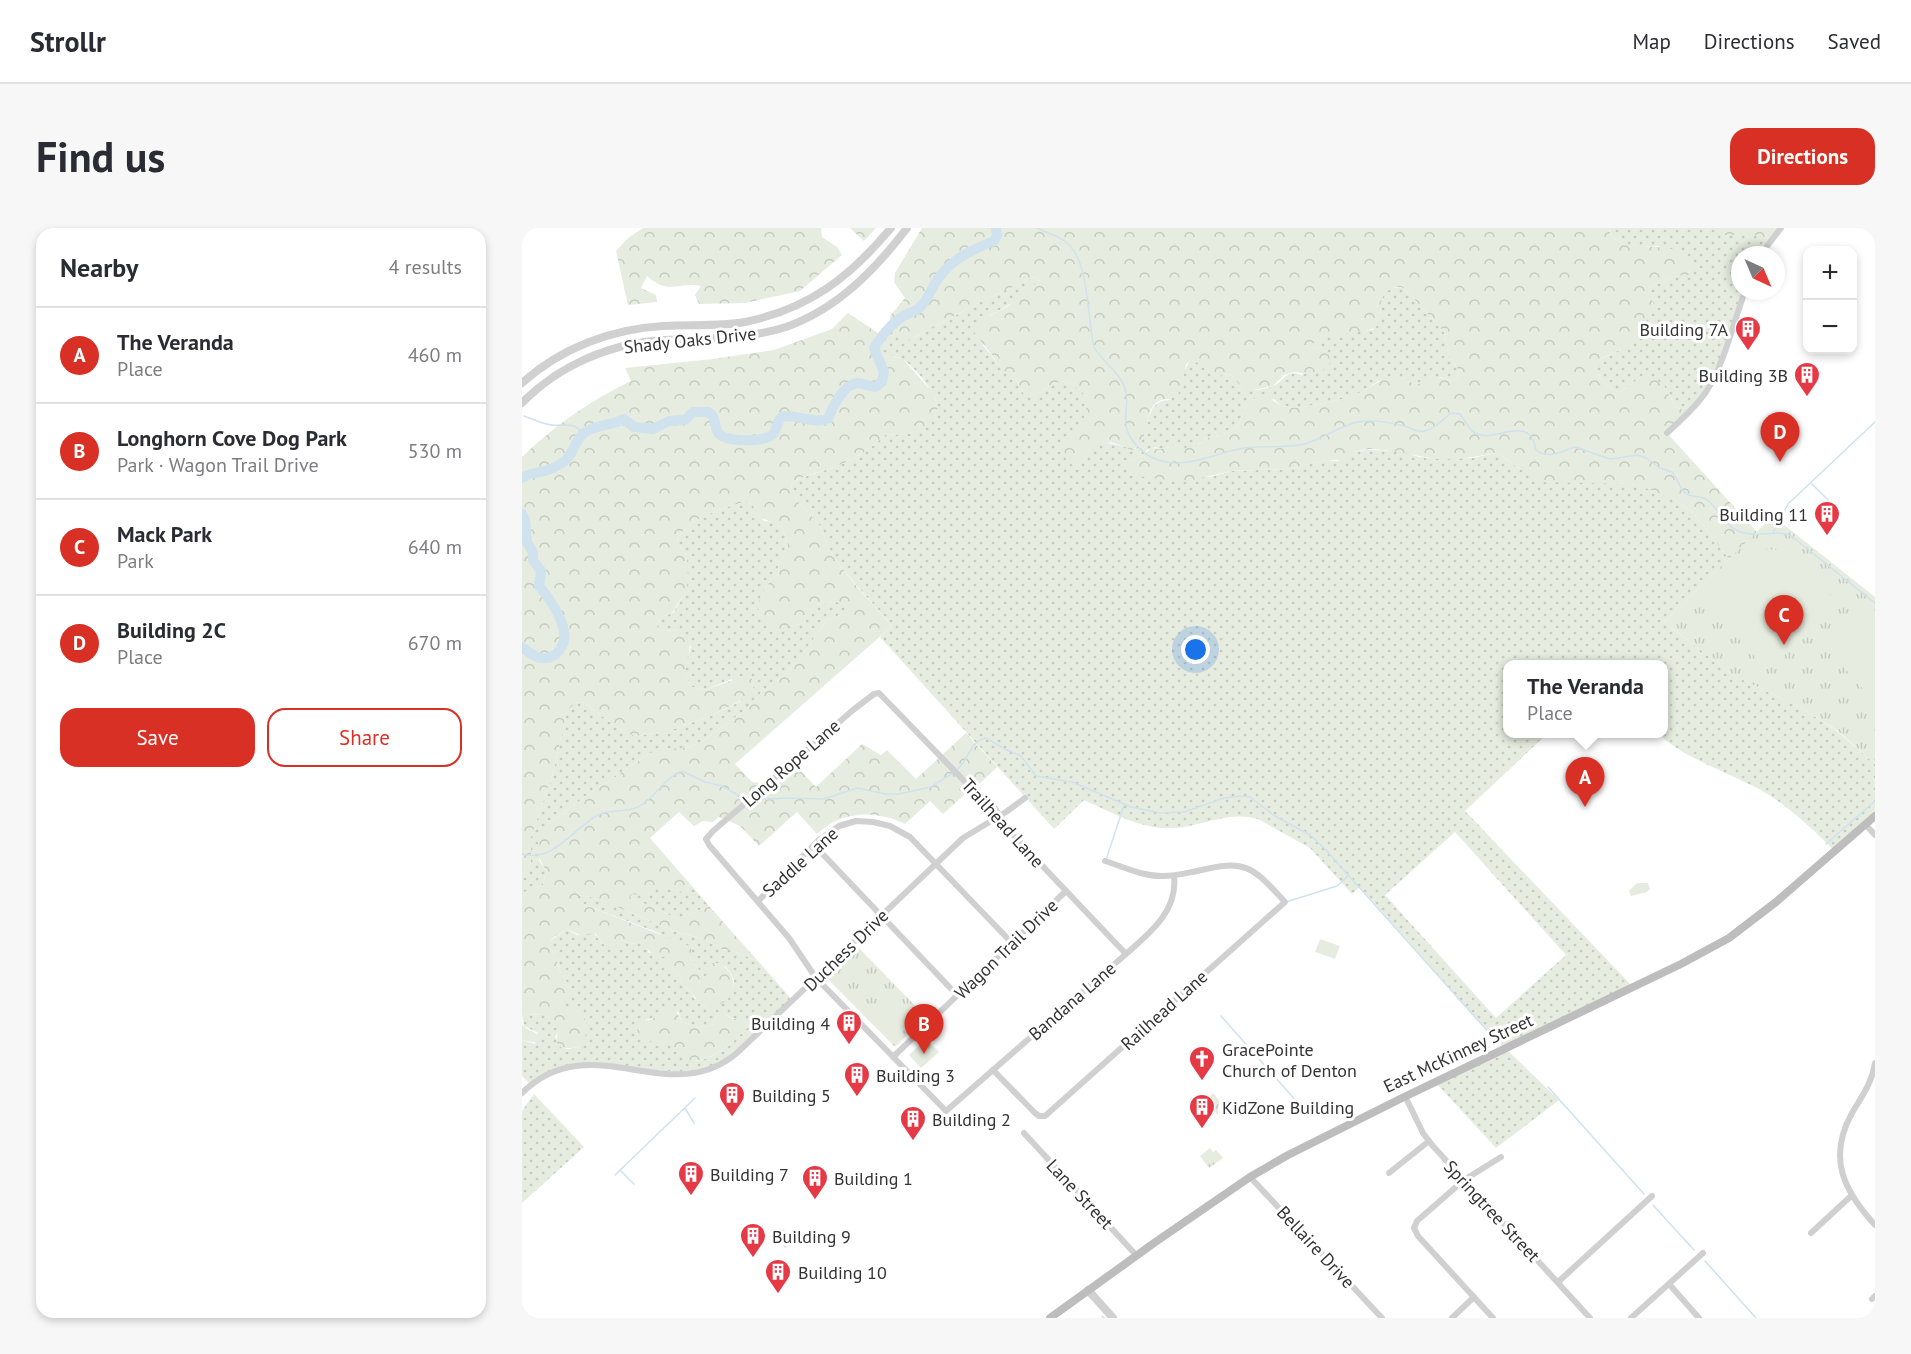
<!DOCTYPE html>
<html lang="en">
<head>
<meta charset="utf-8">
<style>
	body { margin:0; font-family:"PT Sans",sans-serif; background:#f7f7f7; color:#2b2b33 }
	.controls { position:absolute; right:18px; top:18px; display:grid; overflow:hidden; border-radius:12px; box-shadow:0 3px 9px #0003 }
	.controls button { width:54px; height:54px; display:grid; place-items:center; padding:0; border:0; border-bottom:2px solid #e1e1e2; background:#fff; color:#2b2b33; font:30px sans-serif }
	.compass { position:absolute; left:1209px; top:18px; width:54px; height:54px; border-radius:50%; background:#fff; box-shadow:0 3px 9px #0003; rotate:136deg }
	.you { position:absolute; left:674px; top:422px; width:21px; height:21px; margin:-15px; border:4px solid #fff; border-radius:50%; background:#1a73e8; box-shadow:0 0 0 9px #1a73e833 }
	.badge { display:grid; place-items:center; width:39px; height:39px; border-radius:50%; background:#d93025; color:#fff; font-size:20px; font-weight:700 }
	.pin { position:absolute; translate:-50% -50px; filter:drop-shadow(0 2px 3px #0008) }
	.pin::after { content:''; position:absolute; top:32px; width:21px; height:18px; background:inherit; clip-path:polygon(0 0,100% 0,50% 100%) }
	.popup { position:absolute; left:981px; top:432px; width:165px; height:78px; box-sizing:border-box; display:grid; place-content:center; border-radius:12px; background:#fff; filter:drop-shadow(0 2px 4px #0005); font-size:20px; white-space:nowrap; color:#7c7c81 }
	.popup b { font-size:22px; color:#2b2b33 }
	.popup::after { content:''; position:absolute; left:50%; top:100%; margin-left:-12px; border:12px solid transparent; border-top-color:#fff }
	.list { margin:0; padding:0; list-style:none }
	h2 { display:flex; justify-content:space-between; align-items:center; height:78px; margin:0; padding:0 24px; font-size:26px }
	h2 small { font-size:20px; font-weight:400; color:#7c7c81 }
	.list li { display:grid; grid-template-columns:39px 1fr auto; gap:18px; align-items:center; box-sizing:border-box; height:96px; padding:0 24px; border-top:2px solid #e1e1e2 }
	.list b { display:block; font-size:22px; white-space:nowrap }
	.list p { margin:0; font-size:20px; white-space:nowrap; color:#7c7c81 }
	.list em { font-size:20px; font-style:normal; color:#7c7c81 }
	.actions { display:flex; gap:12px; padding:18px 24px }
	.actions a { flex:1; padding:14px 0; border:2px solid #d93025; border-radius:18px; text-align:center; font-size:21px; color:#d93025 }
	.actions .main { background:#d93025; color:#fff }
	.map { position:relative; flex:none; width:1353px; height:1090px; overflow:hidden; border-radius:18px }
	header { display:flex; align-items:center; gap:36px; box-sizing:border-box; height:84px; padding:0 30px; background:#fff; border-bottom:2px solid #e1e1e2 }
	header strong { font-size:28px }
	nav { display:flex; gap:33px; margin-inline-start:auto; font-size:21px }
	.intro { display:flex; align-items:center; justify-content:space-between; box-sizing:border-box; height:144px; padding:0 36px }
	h1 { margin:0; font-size:42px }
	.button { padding:15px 27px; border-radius:18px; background:#d93025; color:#fff; font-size:21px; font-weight:700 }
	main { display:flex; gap:36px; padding:0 36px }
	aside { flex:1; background:#fff; border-radius:18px; box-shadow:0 3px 9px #0003 }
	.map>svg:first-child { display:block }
	.grass { fill:url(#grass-dots); fill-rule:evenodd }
	.forest { fill:url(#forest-crowns) }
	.park { fill:url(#park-tufts) }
	.pitch { fill:#e6ecdf }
	.water { fill:url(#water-waves) }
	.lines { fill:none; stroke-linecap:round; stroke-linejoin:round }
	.stream { stroke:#cfe2ee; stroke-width:1.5 }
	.river { stroke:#cfe2ee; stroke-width:10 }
	.minor { stroke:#d0d0d0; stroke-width:6 }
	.tertiary { stroke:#d0d0d0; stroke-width:8 }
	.secondary { stroke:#bdbdbd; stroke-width:8 }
	.labels { text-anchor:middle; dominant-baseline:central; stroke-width:6; stroke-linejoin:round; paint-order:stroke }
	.poi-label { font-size:18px; fill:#333; stroke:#fff; text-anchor:start }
	.street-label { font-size:18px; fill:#333; stroke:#fff }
</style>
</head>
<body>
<header>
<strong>Strollr</strong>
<nav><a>Map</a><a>Directions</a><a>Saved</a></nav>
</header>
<div class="intro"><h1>Find us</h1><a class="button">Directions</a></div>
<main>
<aside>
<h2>Nearby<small>4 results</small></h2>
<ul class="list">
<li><span class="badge">A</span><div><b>The Veranda</b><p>Place</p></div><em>460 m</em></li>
<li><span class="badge">B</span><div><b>Longhorn Cove Dog Park</b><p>Park · Wagon Trail Drive</p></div><em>530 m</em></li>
<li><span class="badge">C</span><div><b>Mack Park</b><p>Park</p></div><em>640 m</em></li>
<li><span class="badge">D</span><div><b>Building 2C</b><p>Place</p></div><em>670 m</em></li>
</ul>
<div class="actions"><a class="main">Save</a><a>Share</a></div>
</aside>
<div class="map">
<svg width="1353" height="1090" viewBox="0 0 1353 1090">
	<defs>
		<pattern id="grass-dots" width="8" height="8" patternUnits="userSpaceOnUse" patternTransform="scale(1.5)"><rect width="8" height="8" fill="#e6ecdf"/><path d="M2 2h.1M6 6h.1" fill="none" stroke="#c6cbc0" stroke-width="1.8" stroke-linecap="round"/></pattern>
		<pattern id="forest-crowns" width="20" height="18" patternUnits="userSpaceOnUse" patternTransform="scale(1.5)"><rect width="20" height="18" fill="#e6ecdf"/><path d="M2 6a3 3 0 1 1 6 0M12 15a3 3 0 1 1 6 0" fill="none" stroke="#c6cbc0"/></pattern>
		<pattern id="park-tufts" width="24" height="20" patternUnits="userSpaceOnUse" patternTransform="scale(1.5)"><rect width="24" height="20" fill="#e6ecdf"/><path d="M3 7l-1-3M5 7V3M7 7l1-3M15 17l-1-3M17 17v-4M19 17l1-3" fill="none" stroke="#c6cbc0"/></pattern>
		<pattern id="water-waves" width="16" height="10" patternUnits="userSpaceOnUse" patternTransform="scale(1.5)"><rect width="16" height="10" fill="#cfe2ee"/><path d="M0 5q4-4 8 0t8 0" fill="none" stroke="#b2c2cd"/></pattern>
	</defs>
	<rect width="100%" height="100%" fill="#fff"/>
	<g class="grass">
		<path d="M1087 0H1198L1219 5C1239 0 1248 10 1238 27H1218V63H1223L1190 153 1167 185 1153 178 1142 158 1120 148 1099 164C1083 159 1078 151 1072 136 1080 128 1088 128 1097 122 1119 108 1122 82 1129 58L1156 47 1136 18C1120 19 1089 20 1087 0Z"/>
		<path d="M513 49 518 52C503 66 488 78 468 87L461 118C474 130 474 140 491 146L503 168C529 169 533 134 565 169V184L559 198 562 231C584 205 587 218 613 221 628 207 621 172 647 172L668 132C680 133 683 146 694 147 698 148 704 146 709 147L722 162C731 162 742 162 751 158 764 153 761 141 780 147L808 126 792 120 791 116C808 104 831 103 851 102 853 97 856 92 858 87 859 82 857 77 858 72 861 62 874 56 883 61L922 104 927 129 937 142 936 148 931 153 918 149 897 156 890 155 880 149 856 153 840 164 827 170 776 180 759 178 752 171 725 176 716 198 708 204 682 211 673 220H663L657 217 639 221 633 219 625 222 620 228 610 232 605 241 608 246 615 248 688 249 709 243 766 241 804 232 816 233 831 224 844 222 879 223 897 229 921 231 950 230 975 225 998 241 1059 254 1109 256 1130 261 1150 271 1171 284 1207 331 1142 394 1211 447 1281 481 1315 503 1353 536V588L1313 623C1290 601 1269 580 1242 564 1207 544 1167 533 1136 506H1141V436H985V506H1025L943 583 1111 759 984 821 1037 872 974 920 913 854 983 820 969 807 838 659 830 666 788 620 736 591C705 582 680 599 650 600 620 602 589 584 562 572L532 601 358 409 370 398C350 374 328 352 311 327 304 317 302 303 295 294 284 281 272 274 269 257 278 247 306 243 320 236 337 229 350 219 363 207L386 206 410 193C412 188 416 181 415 176 413 164 391 137 380 131 377 129 371 129 366 128L357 135 352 120C358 110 363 103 371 96L375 98 377 104 391 110 462 72ZM933 604 1044 727 974 790 863 667Z"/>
		<path d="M224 273 231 277 242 293 252 294 260 299 266 318 256 339 257 346 249 351 235 376 270 398 282 395 293 377 314 374 323 376 326 383 304 393 273 437 263 446 240 464 226 480 179 514 167 519 128 525 75 560 26 596 17 632 24 643 21 657 0 665V650L9 634V609L31 545 45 482 52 476 61 474 103 505 114 508 146 503 191 487 219 473 210 451 183 462 170 459C158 443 163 437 169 419L158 402 137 403 134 396 141 388 151 385 164 363 165 331 155 312C166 289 201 281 224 273Z"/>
		<polygon points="169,657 187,678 156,691 108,669 109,666 126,665 137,659 164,664"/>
		<path d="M60 667 76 671 128 693 161 706 182 711 199 721 208 722 236 733 271 773 216 824 176 845 48 837 9 857 0 848V812L13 816 16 805 2 798 0 787 21 786 39 799 33 809 39 819 45 821 58 819 48 781 43 780 40 775 48 759 37 742 34 728 28 720V713L45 701 55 707 72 705 81 716 97 712 112 716 119 714 124 717 127 725 148 728V731L143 738 156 745 161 757 169 764 173 771 209 765C215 754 211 747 203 738L182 749 168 729 137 705 58 675 54 672V669ZM156 784 160 794 176 800 190 797 196 786H202L227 798C212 813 197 829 175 833L147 815H142L123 792Z"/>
		<polygon points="12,866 62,919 0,975 0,883"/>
	</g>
	<g class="forest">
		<path d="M121 0H299L300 9 315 19 320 27 278 63 223 75 177 76 173 67 179 58C154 53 148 68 125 48L119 60 134 67 135 74 106 77 94 23 106 10Z"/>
		<polygon points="328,0 354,0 342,13"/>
		<path d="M400 0H1087C1088 25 1137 15 1153 22 1162 26 1167 33 1172 42L1165 48 1156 47 1129 58 1127 66 1132 76C1126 94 1112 116 1093 124 1085 128 1079 129 1072 136 1078 151 1083 159 1099 164L1120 148 1132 149 1142 158 1153 178 1167 185 1145 205 1235 304 1207 331 1171 284 1150 271 1130 262 1109 256 1017 254 975 225C956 228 938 232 919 231 898 230 848 214 831 225 828 226 827 229 824 232H804L766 241 709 243 662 254 615 248 608 246 604 241 610 232 620 228 629 220 639 221 657 217 663 220H673L682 211 708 204 716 198 725 176 730 171 738 168H745L759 178 776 180 827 170 864 150 880 149 890 155 897 156 912 148 931 153 936 148 937 142 927 129 922 104 883 61C877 58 874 58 869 61 855 68 859 83 858 96 841 110 812 101 791 116L792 120 808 125 809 134 800 143 789 147 772 144 762 147 751 158 727 163 722 162 709 147C704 146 698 148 694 147 683 146 680 133 668 132L664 137 656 168C650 171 642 171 637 173 619 183 630 214 610 222 604 220 598 217 592 215 575 211 566 232 552 238L544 232 541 217C557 200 565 194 565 169 533 134 529 169 503 168L491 146 480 142 470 127 452 104 454 95 486 78 518 52 513 49 462 72 387 112 379 110 375 98 368 93V88L383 70 372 54 373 45Z"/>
		<path d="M1198 0H1259L1242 20C1243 0 1221 9 1203 7Z"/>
		<path d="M326 85 359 107 352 120 357 134 366 128 381 131 411 165 416 179 410 194 386 206 363 207C350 219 337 229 320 236 306 243 279 246 269 257 272 274 284 281 295 294 302 303 304 317 311 327 328 353 350 375 370 398L213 536 230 554 255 557 275 539 294 559 340 516 359 527 365 522 394 551 444 505 475 539 447 566H443L421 586 408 573 383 596C354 582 320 582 295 606L275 584 237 618 218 598 197 589 191 594 181 593 172 598 157 584 128 610 169 657 164 664C144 663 143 654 123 667L110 666 108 669 156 691 187 678 236 733 208 722 199 721 182 711 161 706 128 693 76 671 60 667 54 669V672L58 675 165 717 170 722 168 729 182 749 185 747V740L189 735H198C225 754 208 784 179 777L169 764 161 757 156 745 142 738 148 731V728L133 730C127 725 126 718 119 714L112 716 97 712 93 719 88 722 81 716 73 705 60 708 45 701 32 709 28 713V720L34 728 37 742 48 759 49 765 40 775C46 783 55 780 61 787 64 791 65 798 66 802L58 819C40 822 28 820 38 799L21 786 0 787V665C7 661 14 660 21 657L24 643 15 626 16 615 18 605 26 596 75 560 128 525 140 522 167 519 179 514 226 480 240 464 263 446 273 437 304 393 326 383 323 376 314 374 293 377 282 395 258 401H248L240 394 235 376 249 351 257 346 256 339 266 318 260 299C251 293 242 293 233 286L231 277 224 273C201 281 166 289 155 312L165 331 166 350 164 363 150 385 141 388 134 396 137 403 158 402 166 408C173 431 153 437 170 459L183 462 222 448 230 451 233 457 227 466 218 473 191 487 146 503 114 508 103 505 61 474 52 476 45 483 31 545 9 609V634L0 650V229C32 198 69 172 109 153L103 140 190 131 252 122 310 101Z"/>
		<path d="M148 779 153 781 160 794 176 800 190 797 196 786H202L211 791C217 790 225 793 227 798 211 814 194 832 170 833L160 828 147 815 137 817 118 809 115 802 116 794 130 791Z"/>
		<path d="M0 796C5 803 14 803 20 810L16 815 0 812Z"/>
	</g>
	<g class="park">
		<polygon points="1251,288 1353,369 1353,536 1316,503 1281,481 1211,447 1142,394"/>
		<polygon points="1115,655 1126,655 1128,661 1125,664 1109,668 1107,663"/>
		<polygon points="337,720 404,789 373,819 306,751"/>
		<polygon points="404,811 417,824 399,840 387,827"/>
		<polygon points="691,865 697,872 696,887 685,875 686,870"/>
		<polygon points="688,920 691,924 694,922 701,930 687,940 678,928"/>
	</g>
	<g class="pitch">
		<polygon points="1234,321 1269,322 1318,378 1250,438 1240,437 1180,369"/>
		<polygon points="1342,375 1353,388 1353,475 1299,413"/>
		<polygon points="798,711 818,718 813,731 793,724"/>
		<polygon points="377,772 395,791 374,810 356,791"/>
	</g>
	<polygon class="water" points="261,1001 264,1004 262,1006 264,1008 271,1001 276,1006 267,1011 269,1014 263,1020 259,1015 261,1013 254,1008"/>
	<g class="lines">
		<g class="stream">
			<path d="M515 0C524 5 535 7 544 14 568 33 565 90 572 119 580 134 596 142 602 158 611 182 593 194 615 218 620 222 624 227 629 229 659 245 693 224 723 220 742 217 762 221 782 216 801 211 817 198 836 194 853 191 870 195 886 199 891 201 898 205 903 203 913 201 921 191 929 185L938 186C943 192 946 201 953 205 973 217 1007 183 1014 222 1027 232 1039 223 1053 219L1088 231 1116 227 1124 230 1138 240 1150 244C1155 250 1157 258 1162 264 1168 270 1177 267 1184 271 1198 281 1202 300 1222 305 1237 309 1254 302 1268 307L1353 375"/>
			<path d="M2 188C11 191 20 196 30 197 43 199 51 192 61 206"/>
			<polyline points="1290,256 1306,272"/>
			<polyline points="1251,305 1266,276 1353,194"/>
			<path d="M435 542C446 532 449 512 464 510L483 521 499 528 514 548 550 554 609 579 638 585 662 584 702 570 721 568 728 569 753 588 788 607 803 621 969 807"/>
			<polyline points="231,572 265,570 302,571 335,560 364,566 377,566 409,559 431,545"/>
			<polyline points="1304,616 1353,573"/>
			<path d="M0 626C32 635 51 600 76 587 90 580 108 586 121 576 134 567 144 549 160 543L183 554 200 558 223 571"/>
			<polyline points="584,632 602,577"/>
			<polyline points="764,674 815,658 827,647"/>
			<polyline points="699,788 775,874"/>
			<polyline points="1026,859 1122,966"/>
			<polyline points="163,880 172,895"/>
			<polyline points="98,942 112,956"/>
			<polyline points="93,947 173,870"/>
			<polyline points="1131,977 1172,1022"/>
			<polyline points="1183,1033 1234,1090"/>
			<polyline points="580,1088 582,1090"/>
		</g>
		<g class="river">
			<path d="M0 250C7 245 15 245 23 243 28 242 35 238 40 235 51 229 52 213 62 205 74 196 89 198 102 191L112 199 131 201 147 193 163 192 171 184H186L191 188C194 194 192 200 197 206 205 214 245 215 252 205 256 198 254 193 261 188 277 187 292 196 306 191 310 180 321 157 335 155 341 155 348 159 354 159L360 154 362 144 352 120C361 106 370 94 385 86 389 84 394 83 397 80 406 73 409 61 415 52 431 30 448 23 472 13L475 8 474 0"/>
			<path d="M0 286 3 292 5 314 11 324V332L19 343 17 358C27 369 40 389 42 404 44 417 35 431 21 430 13 430 6 424 0 419"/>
		</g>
		<g class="minor">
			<polyline points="1238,27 1259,0"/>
			<path d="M1145 205C1159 192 1173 180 1184 164 1203 134 1211 96 1223 63"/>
			<polyline points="1343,596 1353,607"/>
			<polyline points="292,617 435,767"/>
			<polyline points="236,673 297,612 317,598 334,593 351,594 368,598 388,609 490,715"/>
			<path d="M604 726 490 606 472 579 451 562 357 465 352 466 331 482 191 603 184 611 187 617 267 710 294 750 424 883 604 726C628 705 656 683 652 648"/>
			<polyline points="371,829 544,663"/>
			<path d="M1353 835C1350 855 1340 868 1330 885 1305 930 1322 963 1353 997"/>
			<path d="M471 842 513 885 517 888H523L763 674C730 638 724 631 675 643 664 645 653 648 642 648 622 649 602 639 583 633"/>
			<path d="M0 865C70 796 148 884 216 824L441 610 484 584 503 570"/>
			<polyline points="883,868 901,905 910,917 1068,1090"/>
			<polyline points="502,905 614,1027"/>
			<polyline points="867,945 907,913"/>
			<polyline points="728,949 860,1090"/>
			<polyline points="1289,1005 1329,968"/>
			<polyline points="1036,1054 1130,968"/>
			<polyline points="1147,1056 1177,1090"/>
			<polyline points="1350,1071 1353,1068"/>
			<polyline points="930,1090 952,1069"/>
			<polyline points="971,1090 896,1008 892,1000 895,993 942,952 979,929"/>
			<polyline points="1109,1090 1181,1025"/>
		</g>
		<g class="tertiary">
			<path d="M0 155C39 120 89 101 141 98 168 96 196 99 223 94 287 81 328 49 369 0"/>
			<path d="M0 175C37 137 89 115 142 112 183 109 224 112 264 99 315 81 353 42 385 0"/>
			<polyline points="566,1062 591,1090"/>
		</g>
		<polyline class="secondary" points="528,1090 632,1015 728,949 766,927 880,870 1159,736 1207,710 1254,674 1353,588"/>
	</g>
	<defs>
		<symbol id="building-pin" viewBox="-11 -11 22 30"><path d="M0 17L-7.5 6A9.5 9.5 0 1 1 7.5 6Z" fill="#e63946" stroke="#fff"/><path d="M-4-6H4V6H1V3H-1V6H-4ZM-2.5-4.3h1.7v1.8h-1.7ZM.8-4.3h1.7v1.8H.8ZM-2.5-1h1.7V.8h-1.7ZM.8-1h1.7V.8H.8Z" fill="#fff"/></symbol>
		<symbol id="church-pin" viewBox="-11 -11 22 30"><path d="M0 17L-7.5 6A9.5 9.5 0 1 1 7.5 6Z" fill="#e63946" stroke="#fff"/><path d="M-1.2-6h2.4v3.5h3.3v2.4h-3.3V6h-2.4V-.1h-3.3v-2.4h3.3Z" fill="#fff"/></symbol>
	</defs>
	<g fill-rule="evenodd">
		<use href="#building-pin" x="1211" y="86" width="30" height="40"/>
		<use href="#building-pin" x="1270" y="132" width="30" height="40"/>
		<use href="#building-pin" x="1290" y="271" width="30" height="40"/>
		<use href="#building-pin" x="312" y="780" width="30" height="40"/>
		<use href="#church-pin" x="665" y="816" width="30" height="40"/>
		<use href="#building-pin" x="320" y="832" width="30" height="40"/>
		<use href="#building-pin" x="195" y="852" width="30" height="40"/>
		<use href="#building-pin" x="665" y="864" width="30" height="40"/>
		<use href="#building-pin" x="376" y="876" width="30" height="40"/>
		<use href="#building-pin" x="154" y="931" width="30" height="40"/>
		<use href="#building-pin" x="278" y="935" width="30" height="40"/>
		<use href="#building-pin" x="216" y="993" width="30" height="40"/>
		<use href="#building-pin" x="241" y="1029" width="30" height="40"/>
	</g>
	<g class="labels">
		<g class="poi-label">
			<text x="1206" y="101" text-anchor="end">Building 7A</text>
			<text x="1266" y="147" text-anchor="end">Building 3B</text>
			<text x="1286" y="286" text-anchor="end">Building 11</text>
			<text x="308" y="795" text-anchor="end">Building 4</text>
			<text x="700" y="821">GracePointe<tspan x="700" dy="21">Church of Denton</tspan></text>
			<text x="354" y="847">Building 3</text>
			<text x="230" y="867">Building 5</text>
			<text x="700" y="879">KidZone Building</text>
			<text x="410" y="891">Building 2</text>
			<text x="188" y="946">Building 7</text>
			<text x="312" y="950">Building 1</text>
			<text x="250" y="1008">Building 9</text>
			<text x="276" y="1044">Building 10</text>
		</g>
		<g class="street-label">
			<text transform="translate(168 112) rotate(-6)">Shady Oaks Drive</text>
			<text transform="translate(269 535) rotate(-41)">Long Rope Lane</text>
			<text transform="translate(481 595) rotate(48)">Trailhead Lane</text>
			<text transform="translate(278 634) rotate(-42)">Saddle Lane</text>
			<text transform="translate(484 721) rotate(-44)">Wagon Trail Drive</text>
			<text transform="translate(324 722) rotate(-44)">Duchess Drive</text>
			<text transform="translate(550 773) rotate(-41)">Bandana Lane</text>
			<text transform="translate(642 782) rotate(-42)">Railhead Lane</text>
			<text transform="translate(936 825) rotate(-25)">East McKinney Street</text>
			<text transform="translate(558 966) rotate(47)">Lane Street</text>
			<text transform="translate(970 983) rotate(47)">Springtree Street</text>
			<text transform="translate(794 1019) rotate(47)">Bellaire Drive</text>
		</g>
	</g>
</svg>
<div class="controls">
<button>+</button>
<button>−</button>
</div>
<svg class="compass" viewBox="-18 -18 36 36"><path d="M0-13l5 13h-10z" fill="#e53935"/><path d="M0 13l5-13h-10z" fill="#7c7c81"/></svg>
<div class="you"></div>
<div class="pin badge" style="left:1063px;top:579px">A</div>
<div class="popup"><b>The Veranda</b>Place</div>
<div class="pin badge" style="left:402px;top:826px">B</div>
<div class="pin badge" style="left:1262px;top:417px">C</div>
<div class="pin badge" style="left:1258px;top:234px">D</div>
</div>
</main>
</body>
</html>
